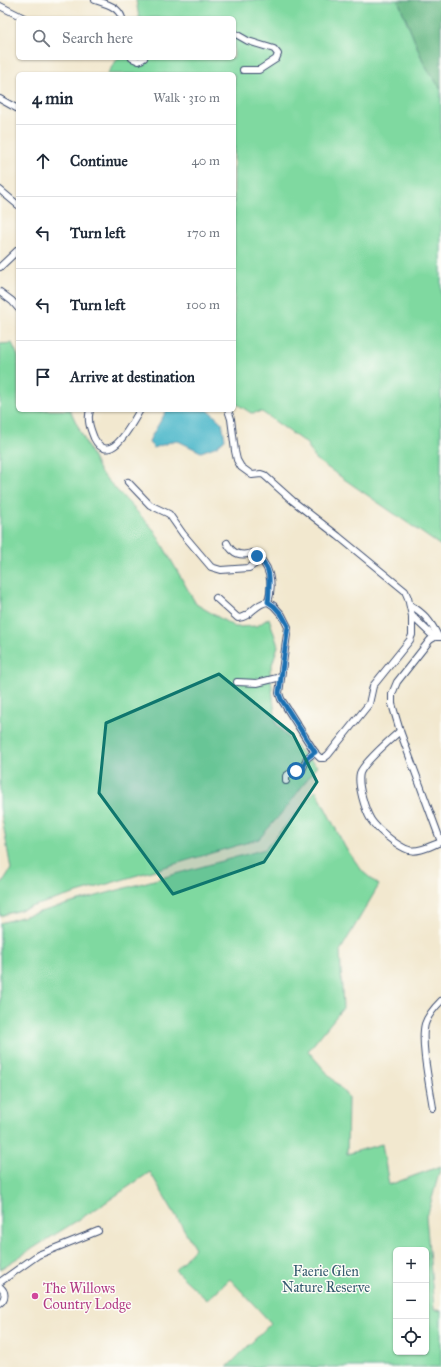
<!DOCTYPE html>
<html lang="en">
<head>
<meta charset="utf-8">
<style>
	body { margin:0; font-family:"IM FELL Great Primer",serif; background:#f2f2f3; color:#1f2937 }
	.controls { position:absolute; right:12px; bottom:12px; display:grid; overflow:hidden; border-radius:6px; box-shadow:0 1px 3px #0004 }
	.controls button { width:36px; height:36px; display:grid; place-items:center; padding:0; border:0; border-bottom:1px solid #e0e1e3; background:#fff; color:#1f2937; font:20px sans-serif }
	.stop { position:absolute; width:12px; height:12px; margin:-9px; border:3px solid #1f6fb2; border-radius:50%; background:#fff }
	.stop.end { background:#1f6fb2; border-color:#fff; box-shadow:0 1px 4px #0008 }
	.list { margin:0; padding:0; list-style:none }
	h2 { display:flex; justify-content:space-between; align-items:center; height:52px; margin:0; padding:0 16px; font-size:17px }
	h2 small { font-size:13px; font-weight:400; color:#747a83 }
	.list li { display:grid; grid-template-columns:26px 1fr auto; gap:12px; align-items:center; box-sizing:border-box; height:72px; padding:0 16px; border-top:1px solid #e0e1e3 }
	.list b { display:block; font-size:15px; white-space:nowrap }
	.list em { font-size:13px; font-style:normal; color:#747a83 }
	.icon { flex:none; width:22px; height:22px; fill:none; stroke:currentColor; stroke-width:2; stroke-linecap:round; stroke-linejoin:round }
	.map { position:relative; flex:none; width:441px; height:1367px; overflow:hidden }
	.search { position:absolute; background:#fff; box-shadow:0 1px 3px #0004; left:16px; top:16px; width:220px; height:44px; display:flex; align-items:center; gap:10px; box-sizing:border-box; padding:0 14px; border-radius:6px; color:#747a83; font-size:15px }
	.panel { position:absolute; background:#fff; box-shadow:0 1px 3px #0004; left:16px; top:72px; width:220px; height:340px; border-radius:6px }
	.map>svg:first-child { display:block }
	.green { fill:#7fd9a0; stroke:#4d847f; fill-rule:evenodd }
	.forest { fill:#67b986; stroke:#417472 }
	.water { fill:#4db8ca; stroke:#347494 }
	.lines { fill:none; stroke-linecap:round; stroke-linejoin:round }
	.minor-casing { stroke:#3b4b6f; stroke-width:8 }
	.minor { stroke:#fff; stroke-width:6 }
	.route { stroke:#1f6fb2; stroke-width:5 }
	.marked { fill:#0f766e; fill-opacity:0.2; stroke:#0f766e; stroke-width:3; stroke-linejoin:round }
	.hotel-dot { fill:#d1479c; stroke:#fdfcf7; stroke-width:1.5 }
	.labels { text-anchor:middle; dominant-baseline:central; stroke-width:3; stroke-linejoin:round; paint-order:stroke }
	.park-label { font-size:14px; fill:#345a6e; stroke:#fdfcf7 }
	.hotel-label { font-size:14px; fill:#b23c85; stroke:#fdfcf7; text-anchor:start }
</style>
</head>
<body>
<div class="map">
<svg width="441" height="1367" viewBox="0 0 441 1367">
	<rect width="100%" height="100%" fill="#fdfcf7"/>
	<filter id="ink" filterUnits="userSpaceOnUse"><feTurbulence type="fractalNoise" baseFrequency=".025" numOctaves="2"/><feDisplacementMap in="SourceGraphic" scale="8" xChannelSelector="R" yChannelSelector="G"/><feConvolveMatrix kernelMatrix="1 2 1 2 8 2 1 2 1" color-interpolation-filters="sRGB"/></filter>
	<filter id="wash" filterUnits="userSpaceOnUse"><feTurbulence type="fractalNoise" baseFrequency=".012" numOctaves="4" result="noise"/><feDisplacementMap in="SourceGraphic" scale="16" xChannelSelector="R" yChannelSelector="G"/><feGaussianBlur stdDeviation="0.9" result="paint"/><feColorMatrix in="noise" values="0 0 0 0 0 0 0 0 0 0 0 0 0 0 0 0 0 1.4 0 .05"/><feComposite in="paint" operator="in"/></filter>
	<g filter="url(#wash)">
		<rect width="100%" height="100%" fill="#f2e8cf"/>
		<g class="green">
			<polygon points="136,0 398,0 425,66 441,89 441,546 315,459 307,444 262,412 251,413 234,402 234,74 107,74 118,58 234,58 234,18 139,18"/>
			<polygon points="12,343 18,356 18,410 70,410 100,472 154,530 196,604 235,627 257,626 269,618 278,646 270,671 276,724 301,752 317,766 287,807 259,839 0,916 0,886 11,869 0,807 0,344"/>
			<path d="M316 790 345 847 363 872 379 885 340 951 343 1008 308 1051 348 1097 347 1154 382 1144 389 1185 441 1166 428 1213 426 1216 434 1309 441 1311V1367H227L271 1323 230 1279 207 1300 175 1270 195 1248 150 1172 102 1205 0 1269V923L265 849ZM396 1250H426V1352H396Z"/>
		</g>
		<polygon class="forest" points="398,0 441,0 441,89 425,66"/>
		<polygon class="water" points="167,410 208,410 222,423 225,439 217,446 201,452 176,440 154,448 149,443 151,437"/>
	</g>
	<g filter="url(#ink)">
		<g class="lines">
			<defs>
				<g id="minor">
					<path d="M95 0C106 4 118 6 122 18"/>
					<polyline points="0,6 24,18"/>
					<polyline points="234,33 248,41 274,49 278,54 276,59 259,70 243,70"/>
					<polyline points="132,58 139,61 144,58"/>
					<polyline points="0,99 18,109"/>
					<polyline points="0,190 18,205"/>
					<polyline points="0,267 18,250"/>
					<polyline points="0,292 12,301 18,308"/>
					<path d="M90 410C87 420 90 428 94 438 110 469 132 423 140 410"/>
					<polyline points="128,482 150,505 169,514 183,534 211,567 221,570 249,568 255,564 258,557"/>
					<path d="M227 543C233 555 241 556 253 553 270 563 274 584 268 602"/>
					<path d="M216 598 238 618C250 618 255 603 268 602L274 606 282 615 288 627 279 693 281 699 316 754 320 758H324L328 755 369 704 373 686 410 640 412 635V616L408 598 405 591 338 536 293 501 264 475 261 474 252 475 241 467 237 460 235 451 231 419 228 410"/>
					<path d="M410 605C424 613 431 622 438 636"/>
					<polyline points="412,616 434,637"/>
					<polyline points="441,637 435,637 430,640 397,682 392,694 392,704 400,731 441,842"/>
					<polyline points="237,682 257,683 281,677"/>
					<path d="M400 731C390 740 364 762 360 773 357 784 365 810 371 820 377 829 398 847 409 850 419 853 432 845 441 842"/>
					<polyline points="286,781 286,776 292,772 302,770 307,758 315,752"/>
					<path d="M433 1108C430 1088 420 1042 425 1024 428 1015 434 1008 441 1001"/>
					<polyline points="0,1282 38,1255 98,1231"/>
					<path d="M0 1287C6 1292 6 1298 0 1303"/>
				</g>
			</defs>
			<use href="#minor" class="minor-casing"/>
			<use href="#minor" class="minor"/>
		</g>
	</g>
	<g class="lines" filter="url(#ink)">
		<path class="route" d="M257 556C268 567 270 571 269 587 269 592 269 597 268 602L274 606 282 615 288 626 279 693 281 699 315 752 307 758 302 770 296 771"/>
	</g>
	<path class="marked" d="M219 674 293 734 317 782 264 862 173 894 99 793 106 723Z"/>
	<circle class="hotel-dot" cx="35" cy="1296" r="4"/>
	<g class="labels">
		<g class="park-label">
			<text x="326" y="1271">Faerie Glen<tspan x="326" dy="16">Nature Reserve</tspan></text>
		</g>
		<g class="hotel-label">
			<text x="43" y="1288">The Willows<tspan x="43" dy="16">Country Lodge</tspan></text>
		</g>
	</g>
</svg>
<div class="controls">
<button>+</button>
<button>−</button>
<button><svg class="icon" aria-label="locate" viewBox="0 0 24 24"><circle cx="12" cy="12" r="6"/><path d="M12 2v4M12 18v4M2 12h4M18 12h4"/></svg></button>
</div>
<div class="stop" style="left:296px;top:771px"></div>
<div class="stop end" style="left:257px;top:556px"></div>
<div class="search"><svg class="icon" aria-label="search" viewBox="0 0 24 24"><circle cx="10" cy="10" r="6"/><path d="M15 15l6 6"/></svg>Search here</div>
<section class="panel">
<h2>4 min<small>Walk · 310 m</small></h2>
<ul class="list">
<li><svg class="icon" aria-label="ahead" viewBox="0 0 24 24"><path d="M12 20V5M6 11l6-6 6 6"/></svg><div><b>Continue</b></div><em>40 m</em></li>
<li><svg class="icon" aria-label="left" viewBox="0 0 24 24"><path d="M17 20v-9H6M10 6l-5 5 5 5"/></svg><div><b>Turn left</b></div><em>170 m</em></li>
<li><svg class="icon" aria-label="left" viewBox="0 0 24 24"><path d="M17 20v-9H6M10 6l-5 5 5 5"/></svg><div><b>Turn left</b></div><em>100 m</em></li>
<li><svg class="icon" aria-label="arrive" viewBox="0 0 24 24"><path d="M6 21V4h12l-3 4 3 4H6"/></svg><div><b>Arrive at destination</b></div></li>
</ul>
</section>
</div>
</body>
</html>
